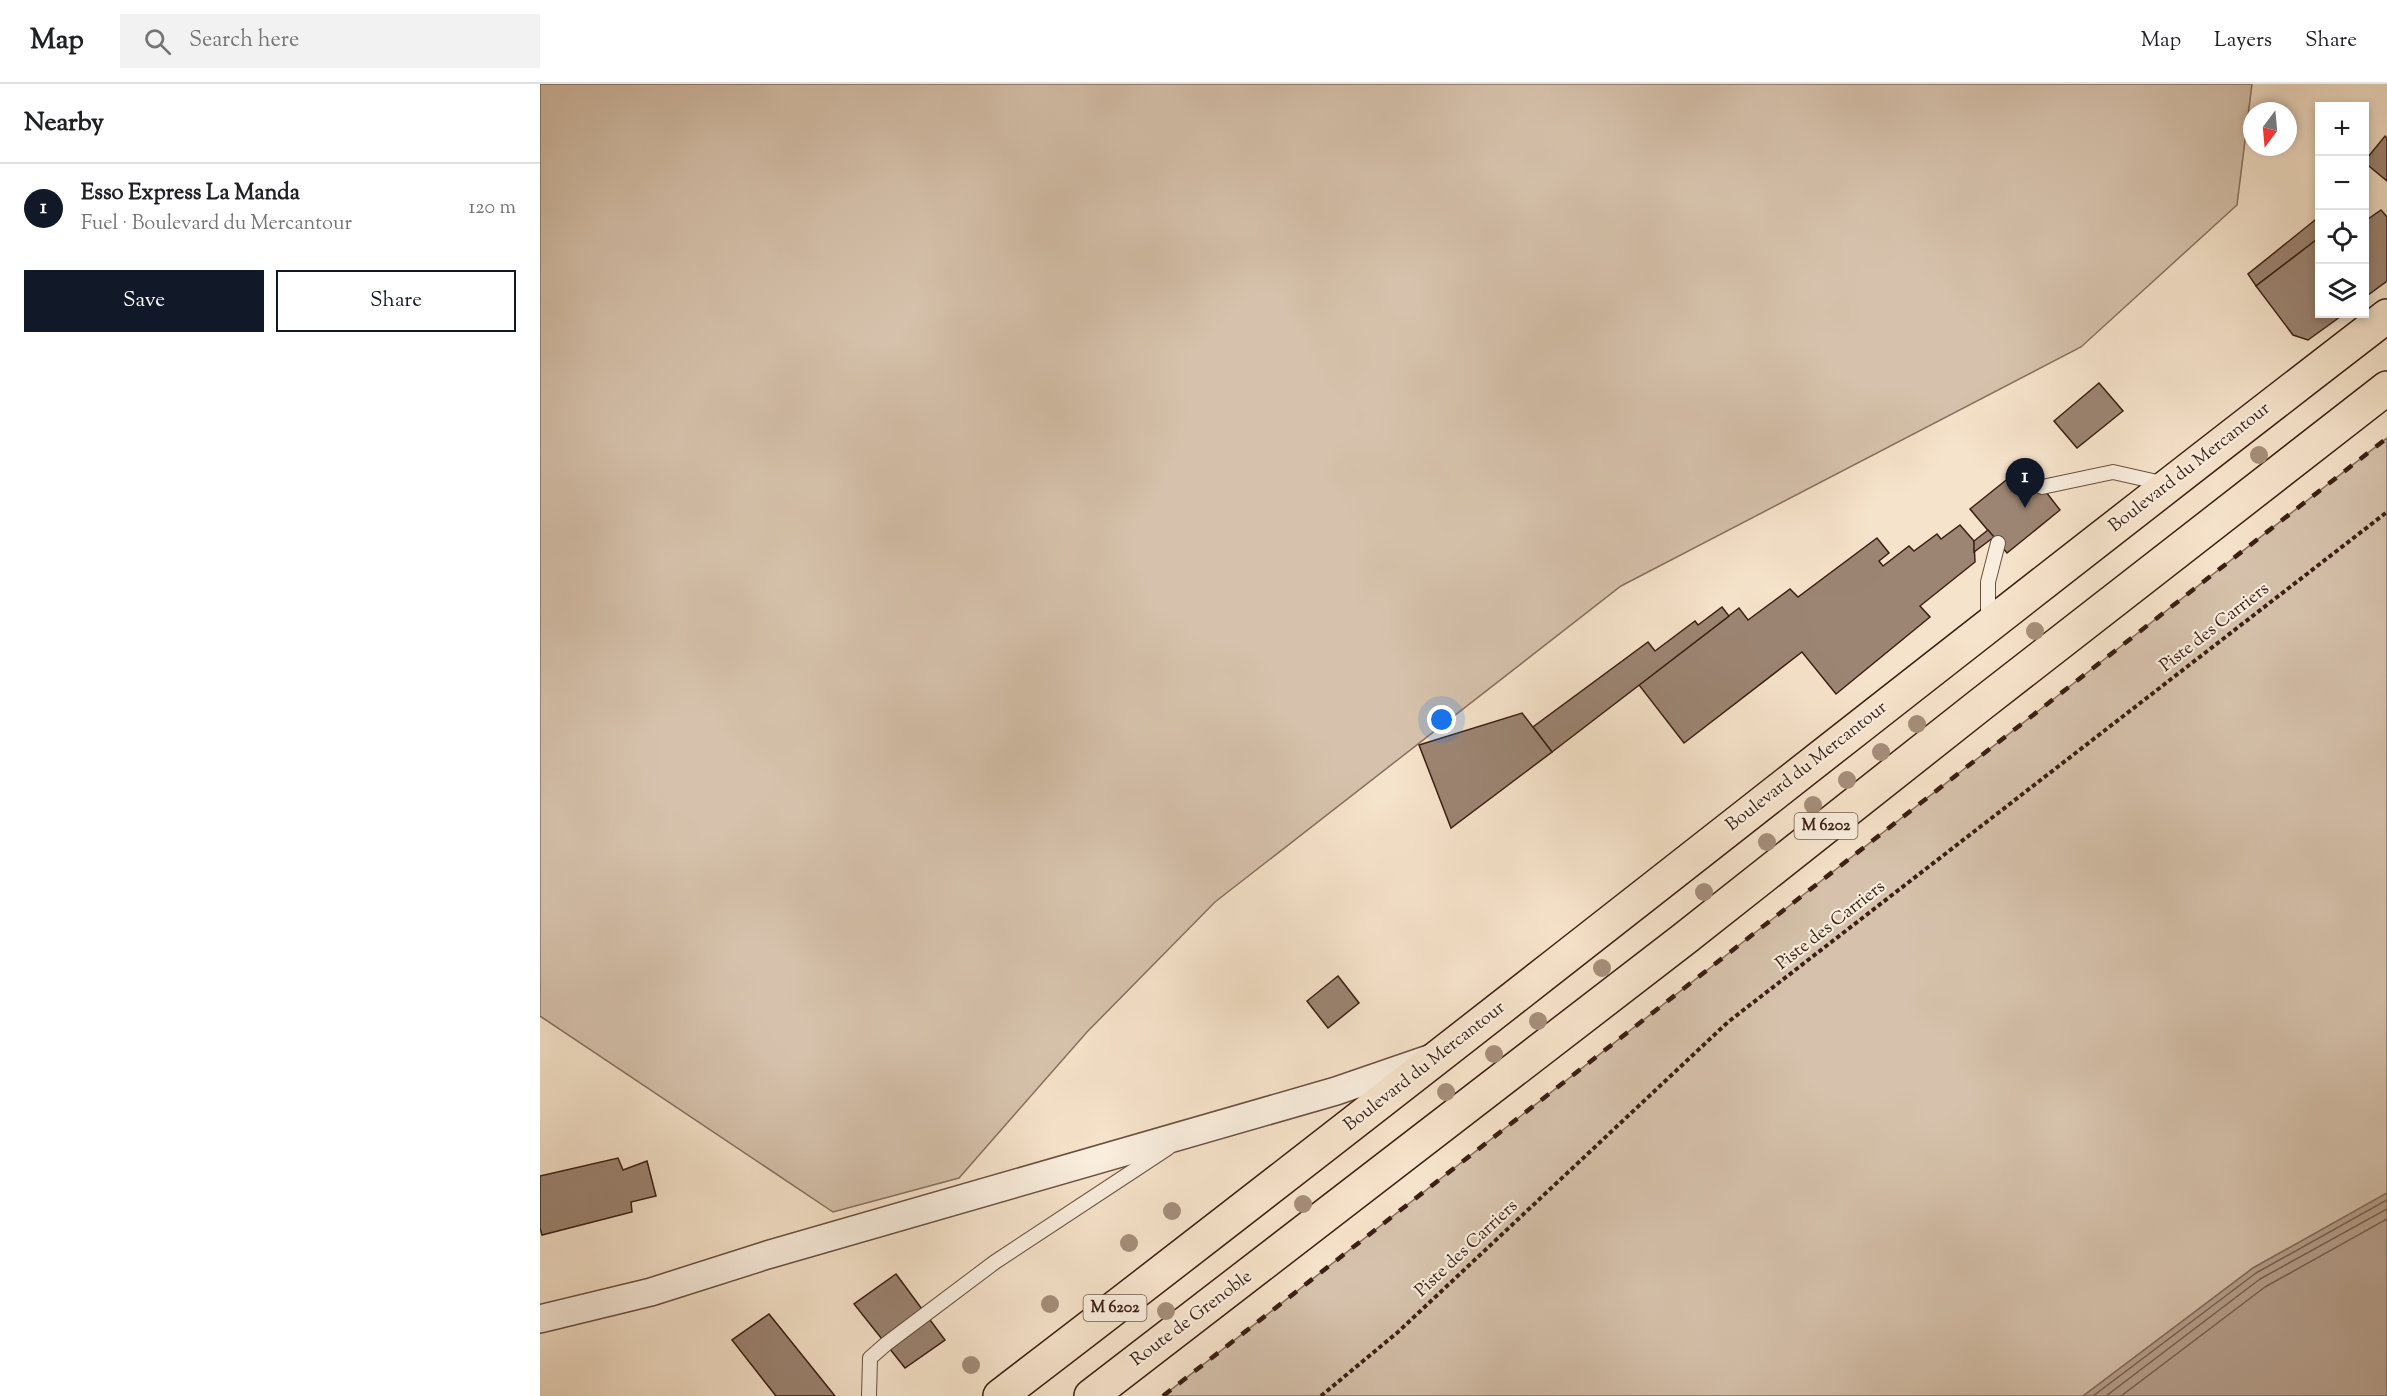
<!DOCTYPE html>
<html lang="en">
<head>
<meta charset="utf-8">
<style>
	body { margin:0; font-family:"Sorts Mill Goudy",serif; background:#f2f2f2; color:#202124 }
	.controls { position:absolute; right:18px; top:18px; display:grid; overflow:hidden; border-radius:0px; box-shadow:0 3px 9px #0003 }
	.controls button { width:54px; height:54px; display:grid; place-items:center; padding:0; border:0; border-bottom:2px solid #e0e0e0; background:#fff; color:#202124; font:30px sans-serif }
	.compass { position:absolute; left:1703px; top:18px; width:54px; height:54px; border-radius:50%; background:#fff; box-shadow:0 3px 9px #0003; rotate:196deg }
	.you { position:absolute; left:902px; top:636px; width:21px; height:21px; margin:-15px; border:4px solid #fff; border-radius:50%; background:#1a73e8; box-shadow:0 0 0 9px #1a73e833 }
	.badge { display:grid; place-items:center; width:39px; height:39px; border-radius:50%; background:#111827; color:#fff; font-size:20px; font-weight:700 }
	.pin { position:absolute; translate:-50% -50px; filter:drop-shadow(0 2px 3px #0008) }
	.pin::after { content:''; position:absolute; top:32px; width:21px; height:18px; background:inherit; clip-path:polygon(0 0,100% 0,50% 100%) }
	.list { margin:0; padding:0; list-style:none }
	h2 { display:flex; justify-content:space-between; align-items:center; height:78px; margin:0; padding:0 24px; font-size:26px }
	h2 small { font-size:20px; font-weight:400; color:#757577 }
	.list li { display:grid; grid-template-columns:39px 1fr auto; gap:18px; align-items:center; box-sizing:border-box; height:90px; padding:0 24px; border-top:2px solid #e0e0e0 }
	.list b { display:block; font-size:22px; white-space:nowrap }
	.list p { margin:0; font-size:20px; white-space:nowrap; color:#757577 }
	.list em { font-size:20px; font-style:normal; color:#757577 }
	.actions { display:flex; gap:12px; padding:18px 24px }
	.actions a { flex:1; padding:14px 0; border:2px solid #111827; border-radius:0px; text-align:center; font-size:21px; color:#111827 }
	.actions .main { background:#111827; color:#fff }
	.icon { flex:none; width:33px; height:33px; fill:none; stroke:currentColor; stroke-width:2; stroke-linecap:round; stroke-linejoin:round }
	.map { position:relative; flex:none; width:1847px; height:1312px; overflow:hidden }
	header { display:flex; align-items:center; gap:36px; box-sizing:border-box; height:84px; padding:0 30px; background:#fff; border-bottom:2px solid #e0e0e0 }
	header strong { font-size:28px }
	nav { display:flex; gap:33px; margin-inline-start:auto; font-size:21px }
	.search { width:420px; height:54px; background:#f2f2f2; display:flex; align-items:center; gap:15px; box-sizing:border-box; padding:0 21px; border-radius:0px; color:#757577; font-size:22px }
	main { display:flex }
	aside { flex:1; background:#fff }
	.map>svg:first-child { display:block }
	.green { fill:#d6c2ac; stroke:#887060; stroke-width:1.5 }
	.water { fill:#b6a08d; stroke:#856c5d; stroke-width:1.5 }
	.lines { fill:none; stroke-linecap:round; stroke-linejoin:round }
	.shore { stroke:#786050; stroke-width:1.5 }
	.building { fill:#9c8573; stroke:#3b1f14; stroke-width:1.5 }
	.service-casing { stroke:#6a5042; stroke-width:16 }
	.minor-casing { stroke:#6a5042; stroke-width:30 }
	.primary-casing { stroke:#3b1f14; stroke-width:36 }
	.path { stroke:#3b1f14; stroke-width:4; stroke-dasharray:4.5 3; stroke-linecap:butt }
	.service { stroke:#f9eddd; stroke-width:14 }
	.minor { stroke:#f9eddd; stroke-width:27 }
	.primary { stroke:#f6e3cb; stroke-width:33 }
	.rail { stroke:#3b1f14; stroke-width:4.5; stroke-dasharray:10 10; stroke-linecap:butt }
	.tree { fill:#a58e7b }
	.labels { text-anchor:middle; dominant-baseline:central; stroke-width:4.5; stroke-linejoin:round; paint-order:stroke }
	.shield { fill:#f9eddd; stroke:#745d50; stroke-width:1.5 }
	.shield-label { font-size:16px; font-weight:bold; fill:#3b1f14 }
	.street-label { font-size:18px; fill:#3b1f14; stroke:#f9eddd }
</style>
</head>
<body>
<header>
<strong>Map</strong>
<div class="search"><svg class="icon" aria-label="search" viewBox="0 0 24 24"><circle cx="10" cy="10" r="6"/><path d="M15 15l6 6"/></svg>Search here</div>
<nav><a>Map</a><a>Layers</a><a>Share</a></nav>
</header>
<main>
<aside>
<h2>Nearby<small></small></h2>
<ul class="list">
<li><span class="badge">1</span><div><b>Esso Express La Manda</b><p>Fuel · Boulevard du Mercantour</p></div><em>120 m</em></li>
</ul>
<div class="actions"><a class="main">Save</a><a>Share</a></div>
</aside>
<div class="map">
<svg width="1847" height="1312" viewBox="0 0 1847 1312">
	<rect width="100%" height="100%" fill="#f6e3cb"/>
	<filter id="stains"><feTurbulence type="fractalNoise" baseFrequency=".00333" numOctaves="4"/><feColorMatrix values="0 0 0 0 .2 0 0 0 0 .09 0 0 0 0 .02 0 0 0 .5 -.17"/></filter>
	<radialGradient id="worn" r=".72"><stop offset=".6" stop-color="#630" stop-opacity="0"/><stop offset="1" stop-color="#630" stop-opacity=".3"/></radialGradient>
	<g class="green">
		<polygon points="0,0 1712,0 1697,121 1541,263 1081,502 675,818 547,948 419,1094 293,1128 0,932"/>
		<polygon points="1847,354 1847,1109 1713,1184 1543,1312 623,1312"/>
	</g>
	<polygon class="water" points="1847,1109 1847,1312 1543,1312 1713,1184"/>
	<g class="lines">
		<g class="shore">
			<polyline points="1553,1312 1716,1189 1847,1116"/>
			<polyline points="1566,1312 1720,1195 1847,1125"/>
			<polyline points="1581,1312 1725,1203 1847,1135"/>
		</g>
	</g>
	<g class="building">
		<polygon points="1845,52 1847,54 1847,97 1824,78"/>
		<polygon points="1841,126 1847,133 1847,197 1824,214 1824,138"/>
		<polygon points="1780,132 1780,153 1716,202 1708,190"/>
		<polygon points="1780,153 1780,230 1804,230 1768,256 1753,251 1716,202"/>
		<polygon points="1559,299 1583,327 1537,364 1514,337"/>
		<polygon points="1485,381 1520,426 1467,469 1430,425"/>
		<polygon points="1420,441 1434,457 1435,478 1380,522 1390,533 1296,610 1262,568 1144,659 1099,601 1199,524 1208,536 1250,505 1258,513 1337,454 1349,469 1339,477 1343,482 1369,462 1374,467 1397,450 1401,455"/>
		<polygon points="1448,446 1454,453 1434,468 1434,457"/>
		<polygon points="1182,523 1189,532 1012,668 993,643 1108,558 1115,567 1155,537 1158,541"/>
		<polygon points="982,629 1012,668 911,744 879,661"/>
		<polygon points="798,892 819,919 788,944 767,917"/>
		<polygon points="78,1074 83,1086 107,1077 116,1112 91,1118 92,1128 2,1151 0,1144 0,1092"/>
		<polygon points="356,1190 405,1256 365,1284 314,1220"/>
		<polygon points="229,1230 295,1312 236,1312 192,1256"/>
	</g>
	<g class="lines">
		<defs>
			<g id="service">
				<polyline points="1502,403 1573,388 1626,400"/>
				<polyline points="1448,539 1448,498 1458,459"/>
				<polyline points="329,1312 330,1274 346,1260 455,1178 628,1064"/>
			</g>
			<polyline id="minor" points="0,1235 111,1208 227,1171 796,1007 889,975"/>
			<g id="primary">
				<path d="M460 1312C926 956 1383 589 1847 232"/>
				<polyline points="551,1312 1144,855 1440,621 1847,304"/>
			</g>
		</defs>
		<use href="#service" class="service-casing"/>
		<use href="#minor" class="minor-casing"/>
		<use href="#primary" class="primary-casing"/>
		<polyline class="path" points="781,1312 858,1248 1188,938 1847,428"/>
		<use href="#service" class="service"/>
		<use href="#minor" class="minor"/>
		<use href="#primary" class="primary"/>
		<polyline class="rail" points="623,1312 1847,354"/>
	</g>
	<g class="tree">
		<circle cx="1719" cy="371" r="9"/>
		<circle cx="1495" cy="547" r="9"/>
		<circle cx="1377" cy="640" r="9"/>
		<circle cx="1341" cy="668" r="9"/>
		<circle cx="1307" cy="696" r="9"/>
		<circle cx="1273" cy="721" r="9"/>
		<circle cx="1227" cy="758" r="9"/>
		<circle cx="1164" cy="808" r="9"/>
		<circle cx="1062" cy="884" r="9"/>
		<circle cx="998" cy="937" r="9"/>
		<circle cx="954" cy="970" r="9"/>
		<circle cx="906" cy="1008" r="9"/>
		<circle cx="763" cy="1120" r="9"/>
		<circle cx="632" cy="1127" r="9"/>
		<circle cx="589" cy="1159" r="9"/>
		<circle cx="510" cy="1220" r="9"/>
		<circle cx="626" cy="1227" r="9"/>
		<circle cx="431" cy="1281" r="9"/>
	</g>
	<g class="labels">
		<g class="shield">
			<rect x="1254.5" y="729" width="63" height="26" rx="4.5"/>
			<rect x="543.5" y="1211" width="63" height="26" rx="4.5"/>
		</g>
		<g class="shield-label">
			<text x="1286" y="742">M 6202</text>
			<text x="575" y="1224">M 6202</text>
		</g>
		<g class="street-label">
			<text transform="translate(1650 384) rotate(-38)">Boulevard du Mercantour</text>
			<text transform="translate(1675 544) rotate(-38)">Piste des Carriers</text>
			<text transform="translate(1267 683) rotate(-38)">Boulevard du Mercantour</text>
			<text transform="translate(1291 842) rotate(-38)">Piste des Carriers</text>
			<text transform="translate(885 983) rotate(-38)">Boulevard du Mercantour</text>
			<text transform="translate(927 1165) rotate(-43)">Piste des Carriers</text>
			<text transform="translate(652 1235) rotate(-37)">Route de Grenoble</text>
		</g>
	</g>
	<rect width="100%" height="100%" filter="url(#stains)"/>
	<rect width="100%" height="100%" fill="url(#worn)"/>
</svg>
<div class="controls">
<button>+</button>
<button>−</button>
<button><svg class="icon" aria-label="locate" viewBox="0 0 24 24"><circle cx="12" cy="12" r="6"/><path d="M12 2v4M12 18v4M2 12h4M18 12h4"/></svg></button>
<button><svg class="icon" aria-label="layers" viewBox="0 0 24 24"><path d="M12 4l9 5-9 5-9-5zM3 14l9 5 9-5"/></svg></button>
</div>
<svg class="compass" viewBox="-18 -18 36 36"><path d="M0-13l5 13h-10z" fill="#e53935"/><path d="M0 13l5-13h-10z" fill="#757577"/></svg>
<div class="you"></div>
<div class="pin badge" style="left:1485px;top:424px">1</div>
</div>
</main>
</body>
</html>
